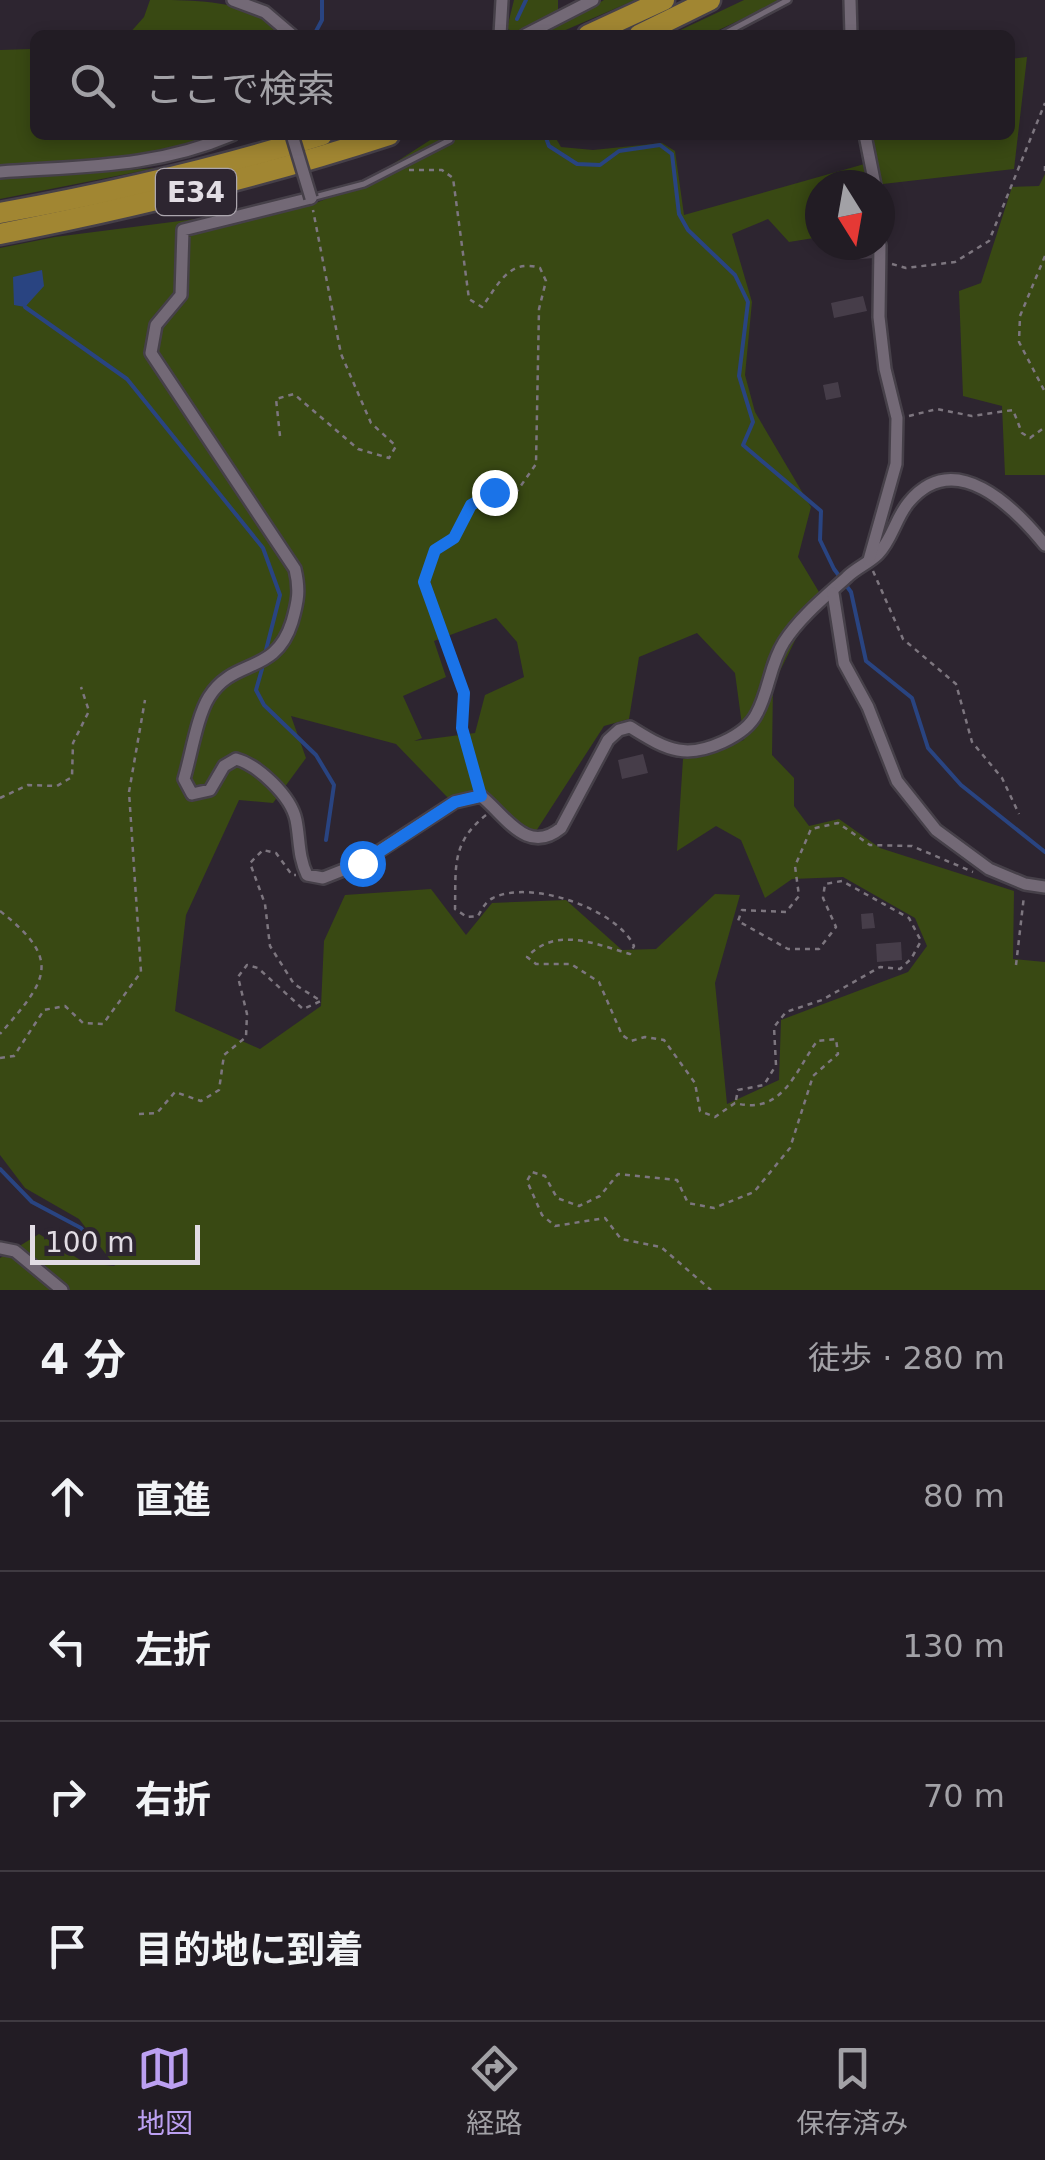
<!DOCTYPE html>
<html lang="ja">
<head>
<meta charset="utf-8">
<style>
	body { margin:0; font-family:"DejaVu Sans","Noto Sans JP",sans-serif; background:#2a252c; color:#f1f3f6 }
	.compass { position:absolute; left:805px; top:170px; width:90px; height:90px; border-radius:50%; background:#221c24; box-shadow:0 5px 15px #0003; rotate:169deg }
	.scale { position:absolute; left:30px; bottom:25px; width:170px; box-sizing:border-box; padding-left:10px; border:5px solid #e2dde4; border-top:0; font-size:28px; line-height:35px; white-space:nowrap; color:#e2dde4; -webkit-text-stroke:8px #2d2530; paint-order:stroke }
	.stop { position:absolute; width:30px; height:30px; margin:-22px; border:8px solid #1a73e8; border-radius:50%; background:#fff }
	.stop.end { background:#1a73e8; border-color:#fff; box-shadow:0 2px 10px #0008 }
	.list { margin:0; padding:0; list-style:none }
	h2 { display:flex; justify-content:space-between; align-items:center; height:130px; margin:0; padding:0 40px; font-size:42px }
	h2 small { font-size:32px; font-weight:400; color:#a2a1a6 }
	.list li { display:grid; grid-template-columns:65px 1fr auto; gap:30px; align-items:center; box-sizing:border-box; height:150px; padding:0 40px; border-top:2px solid #3f3a41 }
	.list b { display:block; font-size:38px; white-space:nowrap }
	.list em { font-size:32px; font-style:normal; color:#a2a1a6 }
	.icon { flex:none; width:55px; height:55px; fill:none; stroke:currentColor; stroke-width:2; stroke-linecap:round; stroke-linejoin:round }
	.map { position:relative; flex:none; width:1045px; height:1290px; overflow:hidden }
	.search { position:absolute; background:#221c24; box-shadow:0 5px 15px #0003; left:30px; right:30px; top:30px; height:110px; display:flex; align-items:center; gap:25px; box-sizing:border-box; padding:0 35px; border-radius:15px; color:#a2a1a6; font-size:38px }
	.sheet { height:730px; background:#221c24 }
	nav { display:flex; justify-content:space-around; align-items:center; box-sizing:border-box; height:140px; border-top:2px solid #3f3a41; background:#221c24; font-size:28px; color:#a2a1a6 }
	nav a { display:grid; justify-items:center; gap:5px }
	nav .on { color:#bca0f2 }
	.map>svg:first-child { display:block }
	.green { fill:#394913; fill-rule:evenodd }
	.water { fill:#294481 }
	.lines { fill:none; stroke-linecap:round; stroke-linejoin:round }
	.stream { stroke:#294481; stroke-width:4 }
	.building { fill:#463d49 }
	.service-casing { stroke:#464049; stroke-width:10 }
	.minor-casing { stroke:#464049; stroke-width:16 }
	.motorway-casing { stroke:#464049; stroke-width:25 }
	.path { stroke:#7d767f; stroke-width:2.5; stroke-dasharray:5 5; stroke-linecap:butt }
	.service { stroke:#736976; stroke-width:5 }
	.minor { stroke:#736976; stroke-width:11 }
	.motorway { stroke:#a18632; stroke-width:20 }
	.minor-bridge-casing { stroke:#464049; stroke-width:16; stroke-linecap:butt }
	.minor-bridge { stroke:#736976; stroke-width:11 }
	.route { stroke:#1a73e8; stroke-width:12 }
	.labels { text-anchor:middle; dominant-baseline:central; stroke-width:8; stroke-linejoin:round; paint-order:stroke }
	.shield { fill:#2d2530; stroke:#aca6ae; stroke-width:2.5 }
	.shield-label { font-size:28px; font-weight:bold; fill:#e2dde4 }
</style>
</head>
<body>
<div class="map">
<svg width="1045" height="1290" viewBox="0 0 1045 1290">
	<rect width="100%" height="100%" fill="#2d2530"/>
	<g class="green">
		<path d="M150 0C203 0 248 0 290 35H128L144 17Z"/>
		<polygon points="514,0 558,0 558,13 514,34 507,28"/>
		<polygon points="604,0 635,0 554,35 542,35"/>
		<polygon points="744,0 783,0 708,35 670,35"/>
		<polygon points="33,49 35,135 211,135 166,152 0,167 0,50"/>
		<path d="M1027 57 1014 169 874 185H820V237L789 242 768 219 732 234 752 302 745 375 755 412 811 507 798 557 819 592 773 685 772 755 794 778V806L809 826 839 819 880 848 1014 891 1013 959 1045 962V1290H0V1258L39 1234 85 1263 115 1266 79 1219 25 1188 0 1155V248L55 237 313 204 359 186 438 135H554L561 147 593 150 662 143 675 151 684 215 868 163 864 135H1010V59ZM496 618 517 642 524 677 485 695 475 733 414 741 422 738 403 696 446 677 434 641ZM697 633 735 673 744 740 683 759 677 851 716 826 741 840 765 898 792 879 843 877 915 918 927 946 908 972 781 1020 779 1080 727 1104 715 983 740 895 715 894 656 949 622 950 566 900 492 903 466 935 431 889 345 895 324 941 321 1006 260 1049 175 1011 186 915 239 800 273 803 306 758 291 716 396 744 450 800 486 792 529 842 604 726 629 719 639 657Z"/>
		<polygon points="157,168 0,199 0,179"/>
		<polygon points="1045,174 1045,475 1005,475 1002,406 963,396 959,291 981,283 1012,187 1039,186"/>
	</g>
	<polygon class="water" points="42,270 44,286 25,307 14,305 13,277"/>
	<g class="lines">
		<g class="stream">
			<polyline points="517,19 526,0"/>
			<polyline points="314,35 322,20 322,0"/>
			<polyline points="545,135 549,146 577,164 600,165 619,151 660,145 672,154 679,214 688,230 735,275 748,302 739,376 753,422 743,445 821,511 820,540 834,569 851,592 866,661 912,698 928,748 961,785 1045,852"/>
			<polyline points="25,307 127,379 263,548 280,595 265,654"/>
			<polyline points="262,669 256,690 264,705 316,755 334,785 326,840"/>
			<polyline points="0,1169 32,1202 81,1228 97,1246"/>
		</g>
	</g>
	<g class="building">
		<polygon points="858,245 875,245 876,258 859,259"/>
		<polygon points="863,296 867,311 834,318 831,303"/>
		<polygon points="838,382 841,397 826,400 823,385"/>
		<polygon points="643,754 648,773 622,779 618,760"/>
		<polygon points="873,913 875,928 862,929 861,914"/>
		<polygon points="901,942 902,960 877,962 876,944"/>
	</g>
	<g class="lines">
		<defs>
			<g id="service">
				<polyline points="722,35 788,0"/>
				<polyline points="311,198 364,184 450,140"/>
			</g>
			<g id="minor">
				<polyline points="233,0 265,12 292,35"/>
				<polyline points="850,0 851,35"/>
				<polyline points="500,35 502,0"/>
				<polyline points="525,35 593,0"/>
				<polyline points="865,135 875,185"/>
				<path d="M0 172C82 166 155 168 232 135"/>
				<path d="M311 198 183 230 181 295 156 325 151 353 295 569C300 590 298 601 292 622 275 676 234 657 209 697 197 716 191 756 184 779L192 794 210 790 224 766 236 759C258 765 291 796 296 820 300 840 298 856 307 875L323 878 361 863 455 802 481 796C506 816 527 856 561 828L608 740 619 730 630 727C645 736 661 747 678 750 703 755 746 736 757 713 769 691 770 664 784 642 800 617 825 597 847 577 856 568 869 563 878 554 892 540 896 517 909 502 955 447 1014 507 1045 545"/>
				<polyline points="869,560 896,464 897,418 885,369 879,317 880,245"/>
				<polyline points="833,593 844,663 868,707 897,781 936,830 989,869 1025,884 1045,887"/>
				<polyline points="0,1248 15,1251 62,1290"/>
			</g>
			<g id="motorway">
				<polyline points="588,35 664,0"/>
				<polyline points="639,35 710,0"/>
				<path d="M0 213C109 193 216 169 322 135"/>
				<path d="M0 234C132 208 261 177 389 135"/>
			</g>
		</defs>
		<use href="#service" class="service-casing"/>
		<use href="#minor" class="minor-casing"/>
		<use href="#motorway" class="motorway-casing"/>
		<g class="path">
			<polyline points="1045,166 1045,174"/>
			<path d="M409 170H442L453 178 469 299 482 307C498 285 509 258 540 268L546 281 539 309 536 464 513 497 494 492 471 505 453 539 435 551 424 582 463 693V728L478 785"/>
			<polyline points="1045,256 1020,316 1019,342 1045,392"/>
			<polyline points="892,264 906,268 955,262 989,241 1045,103"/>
			<polyline points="909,416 937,409 972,416 1013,410 1022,433 1030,438 1045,427"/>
			<polyline points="280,436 276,399 294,394 358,449 389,458 396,446 371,423 341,354 313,210"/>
			<polyline points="873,571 903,639 956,684 972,742 1002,778 1019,814"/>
			<polyline points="0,798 28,785 57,786 72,777 73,743 89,711 81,687"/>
			<path d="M486 815C451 843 456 867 455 909L467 917 478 916C482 909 486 901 493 898 531 879 617 909 634 946L630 954C595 944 556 926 527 957L536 964H571L599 982 622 1035 631 1041 645 1037 664 1040 695 1083 700 1111 715 1117 735 1103C782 1115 794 1074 817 1041L836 1039 838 1054 813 1076 790 1148 754 1192 714 1208 688 1203 677 1180 618 1174 600 1196 579 1206 557 1198 545 1176 532 1172 527 1181 542 1215 555 1226 605 1218 621 1239 661 1247 711 1290"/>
			<path d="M0 911C64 961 46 981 0 1034"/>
			<polyline points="1016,965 1024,896"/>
			<polyline points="0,1058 14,1056 44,1010 65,1006 83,1023 103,1024 141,972 129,792 145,700"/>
			<polyline points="736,1100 738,1090 764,1085 776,1065 774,1027 786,1012 822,1000 880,967 900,969 911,959 921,941 909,918 842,881 825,884 823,898 836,927 819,949 788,949 738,921 742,910 786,912 799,896 795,866 811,829 838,823 870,845 912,846 973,872"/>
			<polyline points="139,1114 157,1113 175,1092 201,1101 219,1090 224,1055 246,1037 247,1014 238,977 247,965 258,968 303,1009 321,1001 294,984 270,946 265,904 250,863 263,850 276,853 292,875 296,875"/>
		</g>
		<use href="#service" class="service"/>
		<use href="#minor" class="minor"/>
		<use href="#motorway" class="motorway"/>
		<defs>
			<polyline id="minor-bridge" points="292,135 311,198"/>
		</defs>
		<use href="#minor-bridge" class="minor-bridge-casing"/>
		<use href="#minor-bridge" class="minor-bridge"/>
	</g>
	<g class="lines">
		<polyline class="route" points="362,863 455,802 481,796 462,728 464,693 424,582 435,550 454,538 471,505 494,492"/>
	</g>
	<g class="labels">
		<rect class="shield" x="156" y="169" width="80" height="46" rx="8"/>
		<g class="shield-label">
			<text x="196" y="192">E34</text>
		</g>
	</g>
</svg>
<svg class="compass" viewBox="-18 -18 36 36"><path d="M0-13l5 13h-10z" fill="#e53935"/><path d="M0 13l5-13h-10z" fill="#a2a1a6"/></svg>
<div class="scale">100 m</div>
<div class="stop" style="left:362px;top:863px"></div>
<div class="stop end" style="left:494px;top:492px"></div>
<div class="search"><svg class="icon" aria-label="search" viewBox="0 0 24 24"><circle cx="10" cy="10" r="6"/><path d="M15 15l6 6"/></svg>ここで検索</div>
</div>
<section class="sheet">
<h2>4 分<small>徒歩 · 280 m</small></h2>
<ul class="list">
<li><svg class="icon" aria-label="ahead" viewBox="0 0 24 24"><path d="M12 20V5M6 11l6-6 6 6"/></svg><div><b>直進</b></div><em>80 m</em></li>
<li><svg class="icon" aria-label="left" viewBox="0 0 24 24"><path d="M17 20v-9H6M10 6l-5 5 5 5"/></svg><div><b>左折</b></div><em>130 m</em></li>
<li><svg class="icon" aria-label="right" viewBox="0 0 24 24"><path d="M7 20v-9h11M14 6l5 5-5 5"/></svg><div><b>右折</b></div><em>70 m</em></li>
<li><svg class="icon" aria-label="arrive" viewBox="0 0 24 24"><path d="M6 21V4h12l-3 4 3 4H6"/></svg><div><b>目的地に到着</b></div></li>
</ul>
</section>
<nav>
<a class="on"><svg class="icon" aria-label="map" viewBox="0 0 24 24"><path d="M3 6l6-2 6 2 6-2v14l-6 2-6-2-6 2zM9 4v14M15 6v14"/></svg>地図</a>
<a><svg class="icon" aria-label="directions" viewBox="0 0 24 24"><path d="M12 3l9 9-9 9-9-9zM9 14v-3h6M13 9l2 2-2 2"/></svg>経路</a>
<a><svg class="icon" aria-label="saved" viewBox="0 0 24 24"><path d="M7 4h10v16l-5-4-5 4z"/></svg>保存済み</a>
</nav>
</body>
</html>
